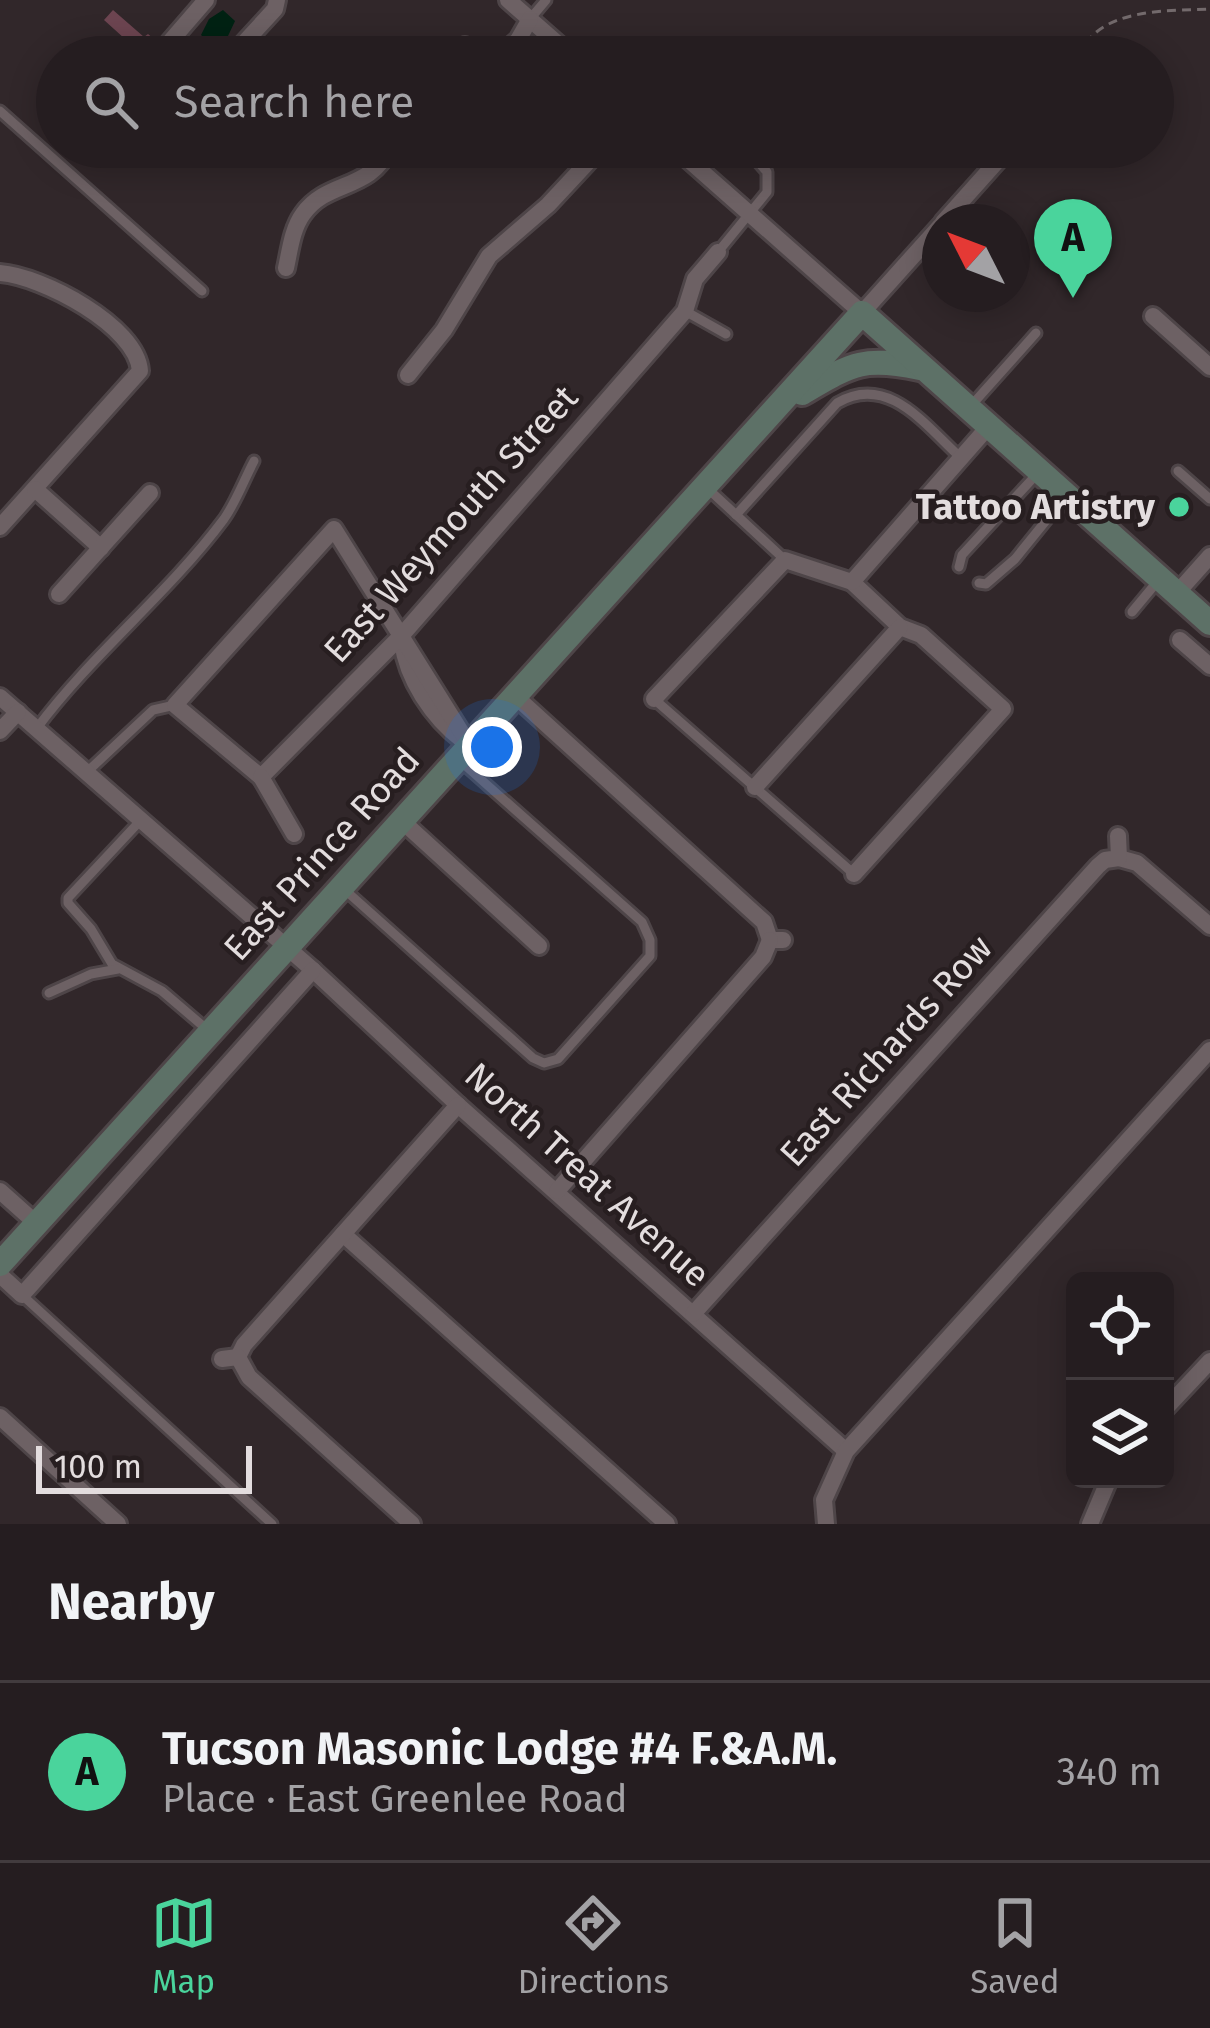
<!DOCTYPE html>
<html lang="en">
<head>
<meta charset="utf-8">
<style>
	body { margin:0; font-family:"Fira Sans",sans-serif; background:#312a2d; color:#f1f3f6 }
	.controls { position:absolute; right:36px; bottom:36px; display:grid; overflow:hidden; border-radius:18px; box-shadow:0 6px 30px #0003 }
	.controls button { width:108px; height:108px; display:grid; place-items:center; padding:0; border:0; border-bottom:3px solid #423b3e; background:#251d20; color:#f1f3f6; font:60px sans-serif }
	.compass { position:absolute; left:922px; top:204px; width:108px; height:108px; border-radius:50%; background:#251d20; box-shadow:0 6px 30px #0003; rotate:312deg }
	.scale { position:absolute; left:36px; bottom:30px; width:216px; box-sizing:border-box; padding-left:12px; border:6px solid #e3ddde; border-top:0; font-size:33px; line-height:42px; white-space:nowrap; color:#e3ddde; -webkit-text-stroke:9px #271e20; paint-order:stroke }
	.you { position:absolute; left:492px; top:747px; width:42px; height:42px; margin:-30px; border:9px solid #fff; border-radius:50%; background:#1a73e8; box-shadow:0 0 0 18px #1a73e833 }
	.badge { display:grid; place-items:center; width:78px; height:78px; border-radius:50%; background:#4ad49c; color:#111; font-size:39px; font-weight:700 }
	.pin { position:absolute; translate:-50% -99px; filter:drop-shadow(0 3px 6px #0008) }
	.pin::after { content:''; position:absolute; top:63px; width:42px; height:36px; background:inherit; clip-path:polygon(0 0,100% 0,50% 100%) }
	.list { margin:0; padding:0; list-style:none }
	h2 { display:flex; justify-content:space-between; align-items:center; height:156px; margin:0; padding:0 48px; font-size:51px }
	h2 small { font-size:39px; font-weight:400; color:#a3a2a5 }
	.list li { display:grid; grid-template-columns:78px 1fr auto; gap:36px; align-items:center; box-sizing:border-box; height:180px; padding:0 48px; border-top:3px solid #423b3e }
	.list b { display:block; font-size:45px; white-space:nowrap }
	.list p { margin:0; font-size:39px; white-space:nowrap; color:#a3a2a5 }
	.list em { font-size:39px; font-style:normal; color:#a3a2a5 }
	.icon { flex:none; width:66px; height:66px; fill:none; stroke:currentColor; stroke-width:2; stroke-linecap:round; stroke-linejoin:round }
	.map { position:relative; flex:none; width:1210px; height:1524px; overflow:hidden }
	.search { position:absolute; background:#251d20; box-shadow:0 6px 30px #0003; left:36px; right:36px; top:36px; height:132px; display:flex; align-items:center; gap:30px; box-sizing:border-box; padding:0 42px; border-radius:66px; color:#a3a2a5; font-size:45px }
	.sheet { height:336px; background:#251d20 }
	nav { display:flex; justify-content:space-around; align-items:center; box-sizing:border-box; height:168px; border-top:3px solid #423b3e; background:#251d20; font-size:33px; color:#a3a2a5 }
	nav a { display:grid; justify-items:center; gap:6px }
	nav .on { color:#4ad49c }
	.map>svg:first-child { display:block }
	.green { fill:#6d4551 }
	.water { fill:#002213 }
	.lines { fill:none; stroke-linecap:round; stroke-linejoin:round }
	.service-casing { stroke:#4e4548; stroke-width:15 }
	.minor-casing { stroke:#4e4548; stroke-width:22 }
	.secondary-casing { stroke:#4e4548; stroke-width:30 }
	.path { stroke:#736a6c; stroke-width:3; stroke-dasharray:9 6; stroke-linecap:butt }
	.service { stroke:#6d6164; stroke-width:9 }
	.minor { stroke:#6d6164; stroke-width:16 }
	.secondary { stroke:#5d7167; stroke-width:24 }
	.poi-dot { fill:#4ad49c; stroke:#271e20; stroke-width:4.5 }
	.labels { text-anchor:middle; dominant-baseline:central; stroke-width:9; stroke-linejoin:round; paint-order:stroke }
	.poi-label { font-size:36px; font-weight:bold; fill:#e3ddde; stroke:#271e20; text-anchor:end }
	.street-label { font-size:36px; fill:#e3ddde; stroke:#271e20 }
</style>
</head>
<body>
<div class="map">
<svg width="1210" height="1524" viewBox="0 0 1210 1524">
	<rect width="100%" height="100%" fill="#31272a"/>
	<polygon class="green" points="113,10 144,37 148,34 155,40 152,57 145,57 104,20"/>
	<polygon class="water" points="223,10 235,21 228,36 213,46 201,35 209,19"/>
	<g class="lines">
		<defs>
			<g id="service">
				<polyline points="530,19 546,0"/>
				<polyline points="0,111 202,291"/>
				<polyline points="718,252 767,192 767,172 745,147"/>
				<polyline points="685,311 726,334"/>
				<polyline points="969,408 1036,333"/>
				<polyline points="1178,471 1210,499"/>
				<polyline points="706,487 785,560"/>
				<path d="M736 515 837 403C888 373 925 425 960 457"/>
				<polyline points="959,567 962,555 1036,475"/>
				<polyline points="979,583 986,584 1015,559 1066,496"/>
				<polyline points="1132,612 1157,582"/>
				<polyline points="654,699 854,874"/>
				<path d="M37 728C93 653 168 594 224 519 236 502 244 480 254 461"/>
				<polyline points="88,771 153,710 175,705"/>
				<polyline points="140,821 68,898 68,903 91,929 112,964 162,991 210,1032"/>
				<polyline points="345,890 533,1058 544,1063 558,1059 650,956 650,940 642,922 459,760"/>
				<polyline points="49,993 91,974 118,969"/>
				<polyline points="22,1295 272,1524"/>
			</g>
			<g id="minor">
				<polyline points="508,0 573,57"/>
				<polyline points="162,57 168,44 206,0"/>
				<polyline points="231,57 275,9 277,0"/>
				<polyline points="442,57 465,46 495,57"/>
				<polyline points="498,57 518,40 530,19"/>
				<polyline points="674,147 862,313 940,226"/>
				<polyline points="943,222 1010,147"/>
				<path d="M286 268C290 250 292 229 303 214 328 179 370 192 390 147"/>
				<path d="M0 273C42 276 137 326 140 371L0 527"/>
				<polyline points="1153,316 1210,367"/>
				<polyline points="408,375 444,330 489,256 548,205 602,147"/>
				<polyline points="35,489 101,548"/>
				<polyline points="852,582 900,627 921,635 1003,709 854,874"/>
				<polyline points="1177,593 1210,556"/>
				<polyline points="59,594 150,493"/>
				<polyline points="1180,640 1210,666"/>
				<path d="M402 642C407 679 432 717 462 740"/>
				<polyline points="515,696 764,922 770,940 783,940"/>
				<polyline points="0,697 313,970 458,1105 846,1451"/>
				<polyline points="654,699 785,560 852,582 989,426"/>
				<polyline points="0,731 18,712"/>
				<polyline points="470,746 334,529 175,705 261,777 402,635 685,311 695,279 718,252"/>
				<polyline points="261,777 294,834"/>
				<polyline points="755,787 900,627"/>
				<polyline points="401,820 539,946"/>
				<polyline points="1119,858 1137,863 1210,926"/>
				<polyline points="0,1191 37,1224"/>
				<polyline points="557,1191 763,957 770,940"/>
				<polyline points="343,1234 667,1524"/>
				<polyline points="0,1275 22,1295 313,970"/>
				<polyline points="693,1314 1098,866 1105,860 1119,858 1118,836"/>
				<polyline points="238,1357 244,1345 458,1105"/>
				<polyline points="222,1359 238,1357 249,1377 412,1524"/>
				<polyline points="1165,1409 1210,1361"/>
				<polyline points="0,1417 118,1524"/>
				<polyline points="826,1524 824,1500 846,1451 1210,1050"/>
				<polyline points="1090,1524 1109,1479"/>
			</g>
			<g id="secondary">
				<path d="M802 393C852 364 862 356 920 368"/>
				<polyline points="0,1264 862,313 1210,623"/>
			</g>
		</defs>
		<use href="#service" class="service-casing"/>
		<use href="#minor" class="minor-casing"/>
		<use href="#secondary" class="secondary-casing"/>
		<path class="path" d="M1080 57C1095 7 1169 11 1210 9"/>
		<use href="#service" class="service"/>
		<use href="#minor" class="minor"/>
		<use href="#secondary" class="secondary"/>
	</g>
	<circle class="poi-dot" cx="1179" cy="507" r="12"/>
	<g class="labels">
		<g class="poi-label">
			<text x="1155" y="507">Tattoo Artistry</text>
		</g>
		<g class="street-label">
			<text transform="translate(451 524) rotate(-48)">East Weymouth Street</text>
			<text transform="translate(322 854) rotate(-48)">East Prince Road</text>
			<text transform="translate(886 1051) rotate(-48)">East Richards Row</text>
			<text transform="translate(587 1175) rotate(42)">North Treat Avenue</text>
		</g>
	</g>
</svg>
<div class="controls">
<button><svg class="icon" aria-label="locate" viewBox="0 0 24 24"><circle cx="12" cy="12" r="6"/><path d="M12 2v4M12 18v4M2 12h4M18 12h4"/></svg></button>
<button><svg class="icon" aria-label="layers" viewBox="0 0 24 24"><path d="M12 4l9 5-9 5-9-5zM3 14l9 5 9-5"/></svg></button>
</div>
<svg class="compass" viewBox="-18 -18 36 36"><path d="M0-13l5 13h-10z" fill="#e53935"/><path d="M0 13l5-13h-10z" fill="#a3a2a5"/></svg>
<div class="scale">100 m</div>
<div class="you"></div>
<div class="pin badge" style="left:1073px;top:298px">A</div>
<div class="search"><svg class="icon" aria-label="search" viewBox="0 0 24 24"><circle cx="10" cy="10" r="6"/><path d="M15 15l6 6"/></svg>Search here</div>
</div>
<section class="sheet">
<h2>Nearby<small></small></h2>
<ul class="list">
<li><span class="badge">A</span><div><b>Tucson Masonic Lodge #4 F.&amp;A.M.</b><p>Place · East Greenlee Road</p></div><em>340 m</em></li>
</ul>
</section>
<nav>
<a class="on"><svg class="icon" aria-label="map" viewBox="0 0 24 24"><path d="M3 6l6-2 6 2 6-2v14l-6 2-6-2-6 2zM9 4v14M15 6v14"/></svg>Map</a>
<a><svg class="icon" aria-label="directions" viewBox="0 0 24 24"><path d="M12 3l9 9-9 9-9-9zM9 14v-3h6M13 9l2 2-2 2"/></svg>Directions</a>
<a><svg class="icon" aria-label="saved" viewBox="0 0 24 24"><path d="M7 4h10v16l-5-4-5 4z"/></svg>Saved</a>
</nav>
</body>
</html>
